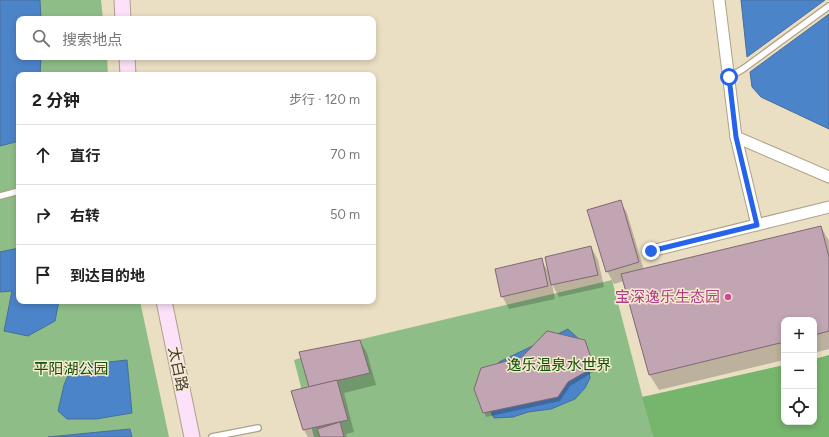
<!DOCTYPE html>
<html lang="zh">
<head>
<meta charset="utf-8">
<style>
	body { margin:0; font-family:Figtree,"Noto Sans SC",sans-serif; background:#f2f2f2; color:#222 }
	.controls { position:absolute; right:12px; bottom:12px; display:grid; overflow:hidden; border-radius:8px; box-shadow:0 2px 6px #0003 }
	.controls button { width:36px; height:36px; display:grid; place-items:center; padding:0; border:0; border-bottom:1px solid #e0e0e0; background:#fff; color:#222; font:20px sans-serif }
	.stop { position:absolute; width:12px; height:12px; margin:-9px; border:3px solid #2563eb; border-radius:50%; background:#fff }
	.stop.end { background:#2563eb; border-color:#fff; box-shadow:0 1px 4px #0008 }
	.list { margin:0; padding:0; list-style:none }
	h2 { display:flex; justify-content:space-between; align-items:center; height:52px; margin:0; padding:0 16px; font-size:17px }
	h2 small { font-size:13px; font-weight:400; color:#767676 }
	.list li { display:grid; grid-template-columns:26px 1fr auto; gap:12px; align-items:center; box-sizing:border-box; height:60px; padding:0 16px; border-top:1px solid #e0e0e0 }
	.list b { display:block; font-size:15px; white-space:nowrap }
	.list em { font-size:13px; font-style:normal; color:#767676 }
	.icon { flex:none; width:22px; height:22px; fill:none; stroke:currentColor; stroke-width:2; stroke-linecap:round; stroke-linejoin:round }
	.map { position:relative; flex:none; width:829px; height:437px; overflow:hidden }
	.search { position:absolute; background:#fff; box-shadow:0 2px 6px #0003; left:16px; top:16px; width:360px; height:44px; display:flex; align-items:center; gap:10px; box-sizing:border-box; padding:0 14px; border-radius:8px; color:#767676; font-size:15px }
	.panel { position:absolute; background:#fff; box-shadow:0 2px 6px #0003; left:16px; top:72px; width:360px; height:232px; border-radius:8px }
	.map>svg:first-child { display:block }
	.green { fill:#8ebd87 }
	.forest { fill:#76b56c }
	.water { fill:#4c84c9; stroke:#486e9b }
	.shadow { fill:#0003 }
	.building { fill:#c1a5b2; stroke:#816774 }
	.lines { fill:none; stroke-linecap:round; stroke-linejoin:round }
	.lane-casing { stroke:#ada188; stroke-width:8 }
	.street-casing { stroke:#ada188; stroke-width:13 }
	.secondary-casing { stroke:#ada188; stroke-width:17 }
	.lane { stroke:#fff; stroke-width:5.5 }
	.street { stroke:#fff; stroke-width:11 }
	.secondary { stroke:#fde1f8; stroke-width:15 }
	.route { stroke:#2563eb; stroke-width:5 }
	.hotel-dot { fill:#d1479c; stroke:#f7ebd0; stroke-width:1.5 }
	.labels { text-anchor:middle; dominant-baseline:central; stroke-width:3; stroke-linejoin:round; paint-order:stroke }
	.hotel-label { font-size:15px; fill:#b23c85; stroke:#f7ebd0; text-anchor:end }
	.park-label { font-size:15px; fill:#125205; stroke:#f7ebd0 }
	.street-label { font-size:15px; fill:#403b31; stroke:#f7ebd0 }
</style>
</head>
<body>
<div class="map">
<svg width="829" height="437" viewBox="0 0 829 437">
	<rect width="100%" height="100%" fill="#eadec3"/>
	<g class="green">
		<polygon points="0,0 101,0 103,19 19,19 19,57 107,57 108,75 19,75 19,301 140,301 169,437 0,437"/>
		<polygon points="612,280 653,437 314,437 294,360 358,340"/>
	</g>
	<polygon class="forest" points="829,355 829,437 653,437 642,397 784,365 784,422 814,422 814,359"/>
	<g class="water">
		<polygon points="0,0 40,0 41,19 19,19 19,57 41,57 40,75 19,75 19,141 0,146"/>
		<polygon points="741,0 825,0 747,57"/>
		<polygon points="829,14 829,129 761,97 752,87 750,72"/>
		<polygon points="19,248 19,301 59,301 55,321 28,336 4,331 12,291 0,292 0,252"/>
		<polygon points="568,329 581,341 587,359 590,378 585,388 575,399 551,409 528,412 513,417 494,418 483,396 486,372 501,361"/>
		<polygon points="127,360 132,413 96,419 67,419 58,411 64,385 72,366"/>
		<polygon points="130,429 132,437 48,437"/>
	</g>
	<g class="shadow">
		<polygon points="620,201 627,213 644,270 821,227 829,241 829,349 814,353 814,320 784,320 784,360 659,390 649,374 624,281 614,284 607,271"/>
		<polygon points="591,247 598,260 604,287 559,297 552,284 555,299 509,309 502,296 541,259 548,271"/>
		<polygon points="360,341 367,353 376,385 344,393 354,432 346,434 347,437 308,437 304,430 292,392 310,388"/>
		<polygon points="585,341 587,345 595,371 570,386 560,401 486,417 475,389 523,358"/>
	</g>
	<g class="building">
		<polygon points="621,200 639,262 606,272 587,210"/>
		<polygon points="821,226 829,257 829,331 814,335 814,320 784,320 784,342 649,375 621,274"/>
		<polygon points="591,246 598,275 551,285 545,257"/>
		<polygon points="542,258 548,286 501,297 495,269"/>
		<polygon points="547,331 585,340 594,367 568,382 558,397 483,413 474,389 481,368 522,357"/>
		<polygon points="360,340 370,373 309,387 299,352"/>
		<polygon points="337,380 348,420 303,430 291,391"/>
		<polygon points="340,422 344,437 320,437 317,429"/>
	</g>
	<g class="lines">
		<defs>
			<g id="lane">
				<polyline points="729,77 743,69 829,6"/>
				<polyline points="0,196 19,191"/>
				<polyline points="212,437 258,428"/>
			</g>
			<g id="street">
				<polyline points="719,0 736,137 757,225"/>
				<polyline points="736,137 829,177"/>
				<polyline points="651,251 829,207"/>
			</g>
			<g id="secondary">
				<polyline points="122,0 123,19"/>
				<polyline points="127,57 128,75"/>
				<polyline points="164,301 192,437"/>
			</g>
		</defs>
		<use href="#lane" class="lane-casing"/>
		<use href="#street" class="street-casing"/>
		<use href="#secondary" class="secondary-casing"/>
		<use href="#lane" class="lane"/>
		<use href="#street" class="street"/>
		<use href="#secondary" class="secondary"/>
	</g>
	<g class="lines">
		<polyline class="route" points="651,251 757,225 736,137 729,77"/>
	</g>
	<circle class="hotel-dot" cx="728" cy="297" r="4"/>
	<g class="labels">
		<g class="hotel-label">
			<text x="720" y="297">宝深逸乐生态园</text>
		</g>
		<g class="park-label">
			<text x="559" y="365">逸乐温泉水世界</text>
			<text x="71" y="369">平阳湖公园</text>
		</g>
		<g class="street-label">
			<text transform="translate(178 369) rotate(78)">太白路</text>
		</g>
	</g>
</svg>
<div class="controls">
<button>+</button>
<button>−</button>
<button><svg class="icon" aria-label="locate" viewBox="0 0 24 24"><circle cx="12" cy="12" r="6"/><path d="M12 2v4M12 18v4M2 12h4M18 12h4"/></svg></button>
</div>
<div class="stop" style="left:729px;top:77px"></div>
<div class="stop end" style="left:651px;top:251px"></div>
<div class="search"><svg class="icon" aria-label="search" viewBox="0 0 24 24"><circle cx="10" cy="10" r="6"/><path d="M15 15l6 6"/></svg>搜索地点</div>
<section class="panel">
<h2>2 分钟<small>步行 · 120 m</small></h2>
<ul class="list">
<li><svg class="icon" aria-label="ahead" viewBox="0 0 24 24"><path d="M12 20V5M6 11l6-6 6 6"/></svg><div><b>直行</b></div><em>70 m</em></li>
<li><svg class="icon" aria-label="right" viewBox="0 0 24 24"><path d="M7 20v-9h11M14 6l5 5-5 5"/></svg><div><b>右转</b></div><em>50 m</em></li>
<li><svg class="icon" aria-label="arrive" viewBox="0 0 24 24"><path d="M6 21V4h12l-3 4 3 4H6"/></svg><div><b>到达目的地</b></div></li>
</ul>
</section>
</div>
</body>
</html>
